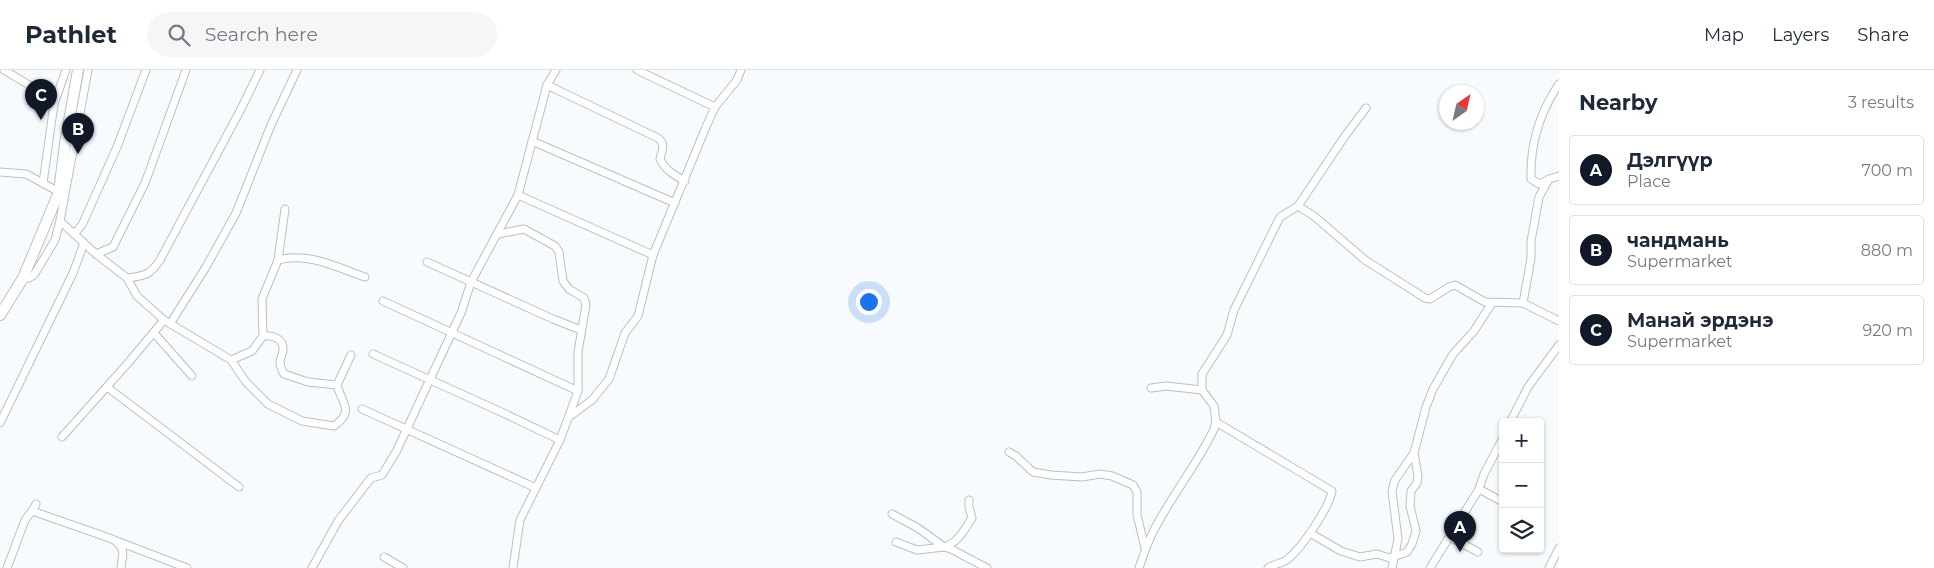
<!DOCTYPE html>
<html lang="en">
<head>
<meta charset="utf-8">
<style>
	body { margin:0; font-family:Montserrat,sans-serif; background:#f6f6f7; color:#1f2937 }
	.controls { position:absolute; right:15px; bottom:15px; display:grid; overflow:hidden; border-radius:5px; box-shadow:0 1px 4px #0004 }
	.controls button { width:45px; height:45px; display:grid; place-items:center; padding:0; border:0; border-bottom:1px solid #e0e1e3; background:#fff; color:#1f2937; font:25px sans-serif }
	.compass { position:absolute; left:1439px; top:15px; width:45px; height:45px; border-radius:50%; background:#fff; box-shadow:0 1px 4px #0004; rotate:34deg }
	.you { position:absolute; left:868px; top:231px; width:18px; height:18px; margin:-12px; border:4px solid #fff; border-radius:50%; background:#1a73e8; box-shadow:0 0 0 8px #1a73e833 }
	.badge { display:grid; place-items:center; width:32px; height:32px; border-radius:50%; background:#111827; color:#fff; font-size:16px; font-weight:700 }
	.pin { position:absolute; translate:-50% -41px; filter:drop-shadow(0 1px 2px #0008) }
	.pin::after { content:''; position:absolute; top:26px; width:18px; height:15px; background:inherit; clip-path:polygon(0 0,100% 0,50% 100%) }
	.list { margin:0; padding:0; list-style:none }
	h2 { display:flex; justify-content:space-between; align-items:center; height:65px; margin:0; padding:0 20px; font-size:21px }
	h2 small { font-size:16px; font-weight:400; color:#747a83 }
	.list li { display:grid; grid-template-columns:32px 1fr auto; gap:15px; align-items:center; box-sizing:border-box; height:70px; margin:0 10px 10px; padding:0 10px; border:1px solid #e0e1e3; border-radius:5px }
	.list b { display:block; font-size:19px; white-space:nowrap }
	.list p { margin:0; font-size:16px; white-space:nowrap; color:#747a83 }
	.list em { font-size:16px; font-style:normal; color:#747a83 }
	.icon { flex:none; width:28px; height:28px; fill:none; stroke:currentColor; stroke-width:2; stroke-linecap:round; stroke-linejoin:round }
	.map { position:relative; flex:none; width:1559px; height:498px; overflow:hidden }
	header { display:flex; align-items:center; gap:30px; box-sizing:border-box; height:70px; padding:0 25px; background:#fff; border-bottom:1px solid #e0e1e3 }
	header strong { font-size:24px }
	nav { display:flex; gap:28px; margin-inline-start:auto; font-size:18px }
	.search { width:350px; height:45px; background:#f6f6f7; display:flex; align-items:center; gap:12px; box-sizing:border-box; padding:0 18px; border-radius:28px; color:#747a83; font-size:19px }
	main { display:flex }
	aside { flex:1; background:#fff }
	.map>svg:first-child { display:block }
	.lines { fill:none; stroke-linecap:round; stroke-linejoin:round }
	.minor-casing { stroke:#bbbfc3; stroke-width:9 }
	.secondary-casing { stroke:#bbbfc3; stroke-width:12 }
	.minor { stroke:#fff; stroke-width:7 }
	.secondary { stroke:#fff; stroke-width:10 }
</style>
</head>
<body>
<header>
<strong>Pathlet</strong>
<div class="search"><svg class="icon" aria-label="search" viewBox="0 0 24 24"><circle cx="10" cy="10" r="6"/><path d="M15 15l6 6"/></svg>Search here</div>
<nav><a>Map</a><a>Layers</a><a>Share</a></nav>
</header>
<main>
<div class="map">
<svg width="1559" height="498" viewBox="0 0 1559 498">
	<rect width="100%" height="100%" fill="#f8fbfe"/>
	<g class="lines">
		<defs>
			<g id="minor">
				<polyline points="4,0 39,21 54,34 43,113"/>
				<polyline points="637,0 715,37"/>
				<path d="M547 15 658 68C666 74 662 80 660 89 665 100 674 105 685 111"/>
				<polyline points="54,34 66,0"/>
				<polyline points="532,71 675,133"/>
				<polyline points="0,102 26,104 59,122"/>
				<path d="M1548 110 1539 114 1531 109C1530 75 1540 42 1559 14"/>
				<polyline points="518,125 653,185"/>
				<polyline points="1298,136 1314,146 1365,190 1425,228 1430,229 1449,217 1455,215 1485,232 1523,233 1559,251"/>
				<path d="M60 151 96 184 127 208 137 226 164 250 231 290 246 312 268 334 302 351 334 356C355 341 342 334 337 315L351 285"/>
				<polyline points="74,164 82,155 117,77 146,0"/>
				<polyline points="498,164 524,159 555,176 559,182 563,211 569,219 584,228 586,235 578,282 578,321 560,370 520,450 513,498"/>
				<polyline points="96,184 113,177 145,113 186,0"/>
				<path d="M278 190C309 182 336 197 365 207"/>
				<polyline points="427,192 553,249 581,260"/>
				<polyline points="23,208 29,208 34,205 55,170 60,151 88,0"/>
				<path d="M127 208C145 206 150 205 160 190L241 39 260 0"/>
				<polyline points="383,231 578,321"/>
				<polyline points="1523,233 1531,188 1531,171 1539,127 1549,109 1559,106"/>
				<polyline points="170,254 206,197 236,143 271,55 297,0"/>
				<polyline points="154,263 192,306"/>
				<path d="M263 266C272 265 284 268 283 280 283 284 280 288 280 292 280 297 282 300 284 304L308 312 337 315"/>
				<polyline points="373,284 499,341 560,370"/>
				<polyline points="231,290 252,281 263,266 262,229 278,190 285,139"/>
				<polyline points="107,317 239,417"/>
				<polyline points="1151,318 1166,316 1202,320"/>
				<polyline points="362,339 536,418"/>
				<polyline points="569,347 592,330 609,309 625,263 638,246 653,185 706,57 715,37 737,10 741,0"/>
				<path d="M1216 352 1332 421C1329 438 1303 476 1289 488 1283 494 1275 493 1268 498"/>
				<polyline points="1510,352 1528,317 1559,275"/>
				<polyline points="0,353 73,203 84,173"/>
				<polyline points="62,367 128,293 164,250"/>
				<polyline points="1009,382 1016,386 1033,402 1051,405 1082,407 1100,404 1112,406 1133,415 1137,422 1137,445 1145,478"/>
				<polyline points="1479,419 1503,432"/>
				<polyline points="32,441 36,434"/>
				<path d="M892 444 918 458 944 477C958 473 964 460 972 448L969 437V430"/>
				<polyline points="1310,463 1341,481 1360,487 1377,484 1390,488 1407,482 1412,474 1416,461 1410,436 1411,421 1417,413 1418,406 1414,383"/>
				<polyline points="1450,467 1478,482"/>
				<polyline points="896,472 917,480 944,477 951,479 987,498"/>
				<path d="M117 473C126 479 122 488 121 498"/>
				<polyline points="384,487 403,498"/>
				<polyline points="7,498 25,450 32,441 101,465 187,498"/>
				<polyline points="312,498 338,451 371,408 382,405 396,382 461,243 471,212 518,125 547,15 556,0"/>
				<path d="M1139 498C1143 486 1147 474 1153 462 1171 426 1197 395 1214 359L1216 352 1214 336 1202 320V304L1227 265 1234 240 1280 147 1298 136 1345 66 1366 38"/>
				<polyline points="1392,498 1398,469 1392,421 1395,410 1414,383 1426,337 1433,319 1453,284 1474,261 1492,233"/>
				<polyline points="1430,498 1479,419 1484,404 1503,368"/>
				<polyline points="1549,498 1559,478"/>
			</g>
			<polyline id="secondary" points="0,245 23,208 59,122 65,74 78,0"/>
		</defs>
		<use href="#minor" class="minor-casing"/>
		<use href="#secondary" class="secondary-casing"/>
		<use href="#minor" class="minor"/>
		<use href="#secondary" class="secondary"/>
	</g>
</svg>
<div class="controls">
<button>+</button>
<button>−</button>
<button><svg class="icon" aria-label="layers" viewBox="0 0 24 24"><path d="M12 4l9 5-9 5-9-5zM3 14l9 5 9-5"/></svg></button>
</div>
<svg class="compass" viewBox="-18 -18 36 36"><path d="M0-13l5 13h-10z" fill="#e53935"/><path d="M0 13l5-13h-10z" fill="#747a83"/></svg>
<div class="you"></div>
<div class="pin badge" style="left:1460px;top:482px">A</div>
<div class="pin badge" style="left:78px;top:84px">B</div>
<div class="pin badge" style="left:41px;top:50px">C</div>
</div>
<aside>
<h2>Nearby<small>3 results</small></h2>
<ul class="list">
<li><span class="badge">A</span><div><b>Дэлгүүр</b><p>Place</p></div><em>700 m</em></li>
<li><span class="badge">B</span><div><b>чандмань</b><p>Supermarket</p></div><em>880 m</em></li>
<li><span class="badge">C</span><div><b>Манай эрдэнэ</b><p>Supermarket</p></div><em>920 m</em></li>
</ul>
</aside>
</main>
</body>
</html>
